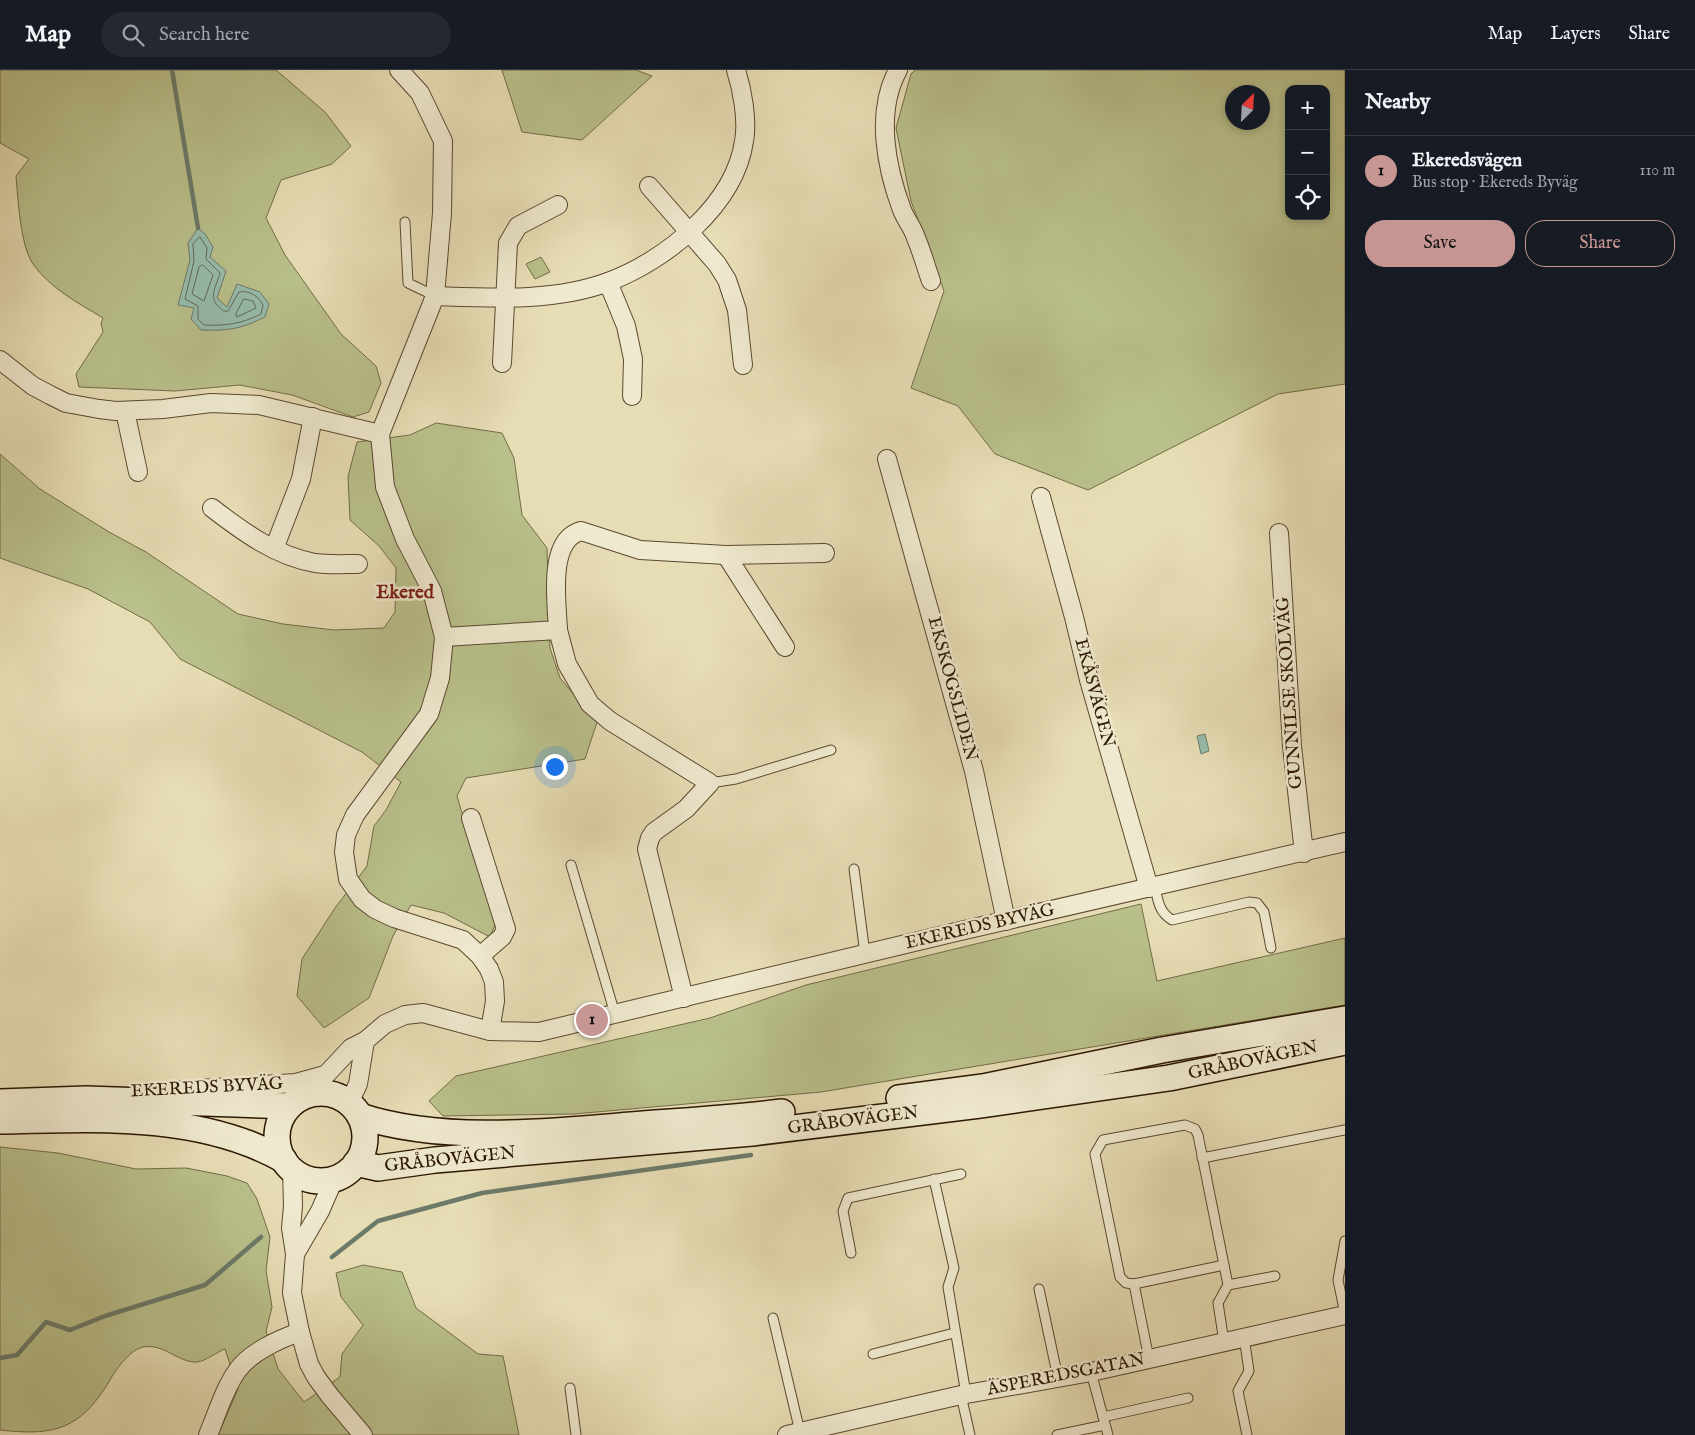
<!DOCTYPE html>
<html lang="en">
<head>
<meta charset="utf-8">
<style>
	body { margin:0; font-family:"IM FELL English",serif; background:#242831; color:#f1f3f6 }
	.controls { position:absolute; right:15px; top:15px; display:grid; overflow:hidden; border-radius:10px; box-shadow:0 2px 8px #0003 }
	.controls button { width:45px; height:45px; display:grid; place-items:center; padding:0; border:0; border-bottom:1px solid #363941; background:#171b24; color:#f1f3f6; font:25px sans-serif }
	.compass { position:absolute; left:1225px; top:15px; width:45px; height:45px; border-radius:50%; background:#171b24; box-shadow:0 2px 8px #0003; rotate:24deg }
	.you { position:absolute; left:554px; top:696px; width:18px; height:18px; margin:-12px; border:4px solid #fff; border-radius:50%; background:#1a73e8; box-shadow:0 0 0 8px #1a73e833 }
	.badge { display:grid; place-items:center; width:32px; height:32px; border-radius:50%; background:#c59692; color:#111; font-size:16px; font-weight:700 }
	.pin { position:absolute; translate:-50% -50%; border:2px solid #fff; box-shadow:0 1px 5px #0006 }
	.list { margin:0; padding:0; list-style:none }
	h2 { display:flex; justify-content:space-between; align-items:center; height:65px; margin:0; padding:0 20px; font-size:21px }
	h2 small { font-size:16px; font-weight:400; color:#9ea1a6 }
	.list li { display:grid; grid-template-columns:32px 1fr auto; gap:15px; align-items:center; box-sizing:border-box; height:70px; padding:0 20px; border-top:1px solid #363941 }
	.list b { display:block; font-size:19px; white-space:nowrap }
	.list p { margin:0; font-size:16px; white-space:nowrap; color:#9ea1a6 }
	.list em { font-size:16px; font-style:normal; color:#9ea1a6 }
	.actions { display:flex; gap:10px; padding:15px 20px }
	.actions a { flex:1; padding:11px 0; border:1px solid #c59692; border-radius:20px; text-align:center; font-size:18px; color:#c59692 }
	.actions .main { background:#c59692; color:#111 }
	.icon { flex:none; width:28px; height:28px; fill:none; stroke:currentColor; stroke-width:2; stroke-linecap:round; stroke-linejoin:round }
	.map { position:relative; flex:none; width:1345px; height:1365px; overflow:hidden }
	header { display:flex; align-items:center; gap:30px; box-sizing:border-box; height:70px; padding:0 25px; background:#171b24; border-bottom:1px solid #363941 }
	header strong { font-size:24px }
	nav { display:flex; gap:28px; margin-inline-start:auto; font-size:18px }
	.search { width:350px; height:45px; background:#242831; display:flex; align-items:center; gap:12px; box-sizing:border-box; padding:0 18px; border-radius:28px; color:#9ea1a6; font-size:19px }
	main { display:flex }
	aside { flex:1; background:#171b24 }
	.map>svg:first-child { display:block }
	.green { fill:#b9c08b; stroke:#726c46; fill-rule:evenodd }
	.water { fill:#97bcad; stroke:#6c7a69 }
	.lines { fill:none; stroke-linecap:round; stroke-linejoin:round }
	.shore { stroke:#616a58; stroke-width:1 }
	.stream { stroke:#6c7a69; stroke-width:4.5 }
	.lane-casing { stroke:#5a482f; stroke-width:11 }
	.street-casing { stroke:#5a482f; stroke-width:20 }
	.secondary-casing { stroke:#2b1702; stroke-width:28 }
	.lane { stroke:#efe9cf; stroke-width:9 }
	.street { stroke:#efe9cf; stroke-width:18 }
	.secondary { stroke:#efe9cf; stroke-width:25 }
	.labels { text-anchor:middle; dominant-baseline:central; stroke-width:5; stroke-linejoin:round; paint-order:stroke }
	.street-label { font-size:18px; fill:#2b1702; stroke:#efe9cf }
	.neighbourhood-label { font-size:19px; font-weight:bold; fill:#7a1f14; stroke:#efe9cf }
</style>
</head>
<body>
<header>
<strong>Map</strong>
<div class="search"><svg class="icon" aria-label="search" viewBox="0 0 24 24"><circle cx="10" cy="10" r="6"/><path d="M15 15l6 6"/></svg>Search here</div>
<nav><a>Map</a><a>Layers</a><a>Share</a></nav>
</header>
<main>
<div class="map">
<svg width="1345" height="1365" viewBox="0 0 1345 1365">
	<rect width="100%" height="100%" fill="#e7ddb5"/>
	<filter id="stains"><feTurbulence type="fractalNoise" baseFrequency=".004" numOctaves="4"/><feColorMatrix values="0 0 0 0 .2 0 0 0 0 .09 0 0 0 0 .02 0 0 0 .5 -.17"/></filter>
	<radialGradient id="worn" r=".72"><stop offset=".6" stop-color="#630" stop-opacity="0"/><stop offset="1" stop-color="#630" stop-opacity=".3"/></radialGradient>
	<g class="green">
		<path d="M0 0H276L325 42 351 76 332 94 281 110 266 148 285 185 341 264 376 296 381 313 369 342 353 347 292 325 240 315 175 321 79 317 76 304 103 262 101 253 103 248C78 233 50 218 33 194 20 175 18 128 16 106L29 89 0 73Z"/>
		<polygon points="502,0 636,0 652,6 582,70 522,62"/>
		<path d="M915 0H1345V314L1278 324 1088 420 995 384 958 336 911 318 944 221 911 131 896 58 911 4ZM1289 19H1326V146H1289ZM1232 22H1262V52H1232Z"/>
		<polygon points="541,187 550,202 535,209 526,194"/>
		<polygon points="436,353 502,363 514,388 522,445 547,478 550,578 560,608 597,652 585,689 466,708 457,726 495,855 490,867 444,843 411,835 393,866 369,928 324,958 297,926 302,889 335,838 367,796 374,756 386,740 401,712 362,682 180,589 150,552 88,519 0,488 0,384 40,419 109,462 146,482 238,544 283,554 334,560 384,558 395,542 396,498 379,476 350,450 348,407 357,372 410,365"/>
		<polygon points="1141,834 1157,911 1345,868 1345,935 821,1022 574,1044 443,1046 429,1031 456,1006 710,948 806,915"/>
		<path d="M0 1077 58 1083 136 1099 186 1098 227 1106 247 1113 257 1129 270 1167 266 1201 272 1237 266 1261 278 1299 304 1332 340 1307 342 1284 363 1255 341 1227 336 1203 363 1195 402 1202 416 1238 478 1284 503 1286 519 1365H218L238 1319 225 1279C217 1282 206 1291 197 1292 178 1293 164 1273 143 1277 134 1279 126 1288 120 1295 113 1303 109 1313 103 1321 75 1363 46 1365 0 1360Z"/>
	</g>
	<g class="water">
		<path d="M198 158 205 164 213 177 210 187 226 201 217 228 227 237 237 214 260 222 269 234 265 247C241 259 228 261 201 260L191 249 194 238 178 235 190 190 188 173Z"/>
		<polygon points="1205,664 1209,681 1201,684 1197,666"/>
	</g>
	<g class="lines">
		<g class="shore">
			<path d="M200 167 207 178 206 189 220 203C217 215 208 226 218 236 222 240 223 242 228 241L239 222C250 220 258 226 263 235L261 244C241 254 226 256 204 255L198 249V236L185 229 194 191 193 174Z"/>
			<polygon points="203,195 213,205 204,231 192,224 199,197"/>
			<polygon points="244,229 253,231 256,238 237,247 236,244"/>
		</g>
		<g class="stream">
			<polyline points="172,0 198,158"/>
			<polyline points="332,1187 378,1151 482,1123 751,1085"/>
			<polyline points="0,1288 17,1285 46,1252 70,1260 105,1246 205,1215 261,1167"/>
		</g>
		<defs>
			<g id="lane">
				<polyline points="405,152 408,213 435,226"/>
				<polyline points="710,713 736,709 831,680"/>
				<polyline points="571,795 615,944"/>
				<polyline points="854,799 865,884"/>
				<path d="M1155 817C1158 831 1159 842 1172 850L1249 832 1257 833 1264 842 1271 878"/>
				<polyline points="1202,1088 1345,1060"/>
				<polyline points="934,1109 954,1198 948,1217 966,1324"/>
				<polyline points="1345,1171 1338,1210 1345,1244"/>
				<polyline points="851,1183 843,1141 848,1128 961,1104"/>
				<polyline points="1134,1214 1126,1213 1120,1207 1095,1084 1103,1070 1185,1055 1195,1059 1198,1065 1228,1215 1218,1233 1224,1272"/>
				<polyline points="1228,1215 1275,1206"/>
				<polyline points="1039,1219 1058,1308"/>
				<polyline points="773,1248 800,1362"/>
				<polyline points="1244,1267 1249,1301 1238,1321 1247,1365"/>
				<polyline points="873,1284 954,1263"/>
				<polyline points="1149,1289 1134,1214 1224,1195"/>
				<polyline points="1091,1302 1108,1365"/>
				<polyline points="570,1318 576,1365"/>
				<polyline points="961,1325 970,1365"/>
				<polyline points="1103,1347 1188,1328"/>
				<polyline points="1057,1365 1105,1355"/>
			</g>
			<g id="street">
				<polyline points="399,0 420,23 443,71 442,143 435,226 380,364 385,417 405,469 432,521 444,567 440,608 429,644 355,745 346,765 344,782 348,809 362,829 375,839 394,848 463,870 480,886 489,899 494,912 495,931 490,961"/>
				<path d="M898 0C875 42 886 97 902 140 906 150 913 158 916 168 922 182 926 197 931 211"/>
				<polyline points="649,116 717,194 727,210 737,240 743,295"/>
				<polyline points="608,212 626,256 633,289 632,326"/>
				<path d="M435 226C492 228 554 232 608 212 665 191 735 135 744 71 748 50 742 19 736 0"/>
				<polyline points="0,290 33,316 50,325 66,333 99,339 116,341 163,339 211,333 259,335 380,364"/>
				<polyline points="502,293 508,173 518,156 558,135"/>
				<polyline points="125,341 138,402"/>
				<polyline points="887,389 974,701 1006,851"/>
				<polyline points="1041,427 1074,547 1089,610 1149,818"/>
				<path d="M212 438C243 462 276 486 315 493 329 495 345 494 358 494"/>
				<polyline points="1279,463 1292,676 1304,783"/>
				<polyline points="274,479 301,409 313,347"/>
				<polyline points="726,485 785,577"/>
				<polyline points="558,560 567,594 590,634 610,651 710,713 686,739 654,762 650,768 647,779 684,928"/>
				<path d="M444 567 558 560C557 533 547 470 581 461L640 480 726 485 825 483"/>
				<polyline points="471,748 506,859 502,867 480,886"/>
				<polyline points="165,1021 296,1013 325,1005"/>
				<polyline points="307,1025 351,978 365,971 385,954 405,945 423,943 490,961 539,962 956,862 1345,772"/>
				<polyline points="349,1033 358,1014 365,971"/>
				<polyline points="292,1100 293,1136 291,1158 295,1184 292,1223 300,1262 309,1294 316,1307 330,1326 363,1365"/>
				<polyline points="295,1184 320,1141 334,1109"/>
				<path d="M208 1365C217 1344 224 1319 237 1301 249 1283 279 1269 300 1262"/>
				<polyline points="787,1365 961,1325 1091,1302 1345,1245"/>
			</g>
			<g id="secondary">
				<circle cx="321" cy="1067" r="44"/>
				<polyline points="899,1028 983,1017 1162,980 1345,949"/>
				<polyline points="0,1032 86,1029 289,1036"/>
				<path d="M360 1046C442 1073 546 1062 631 1055 682 1051 732 1048 782 1042"/>
				<path d="M0 1051C94 1049 199 1042 284 1090"/>
				<polyline points="356,1093 378,1098 435,1090 752,1063 980,1035 1169,1008 1345,972"/>
			</g>
		</defs>
		<use href="#lane" class="lane-casing"/>
		<use href="#street" class="street-casing"/>
		<use href="#secondary" class="secondary-casing"/>
		<use href="#lane" class="lane"/>
		<use href="#street" class="street"/>
		<use href="#secondary" class="secondary"/>
	</g>
	<g class="labels">
		<g class="street-label">
			<text transform="translate(952 619) rotate(75)">EKSKOGSLIDEN</text>
			<text transform="translate(1094 623) rotate(75)">EKÅSVÄGEN</text>
			<text transform="translate(1290 623) rotate(-94)">GUNNILSE SKOLVÄG</text>
			<text transform="translate(980 857) rotate(-13)">EKEREDS BYVÄG</text>
			<text transform="translate(1253 991) rotate(-12)">GRÅBOVÄGEN</text>
			<text transform="translate(207 1018) rotate(-3)">EKEREDS BYVÄG</text>
			<text transform="translate(853 1051) rotate(-7)">GRÅBOVÄGEN</text>
			<text transform="translate(450 1090) rotate(-6)">GRÅBOVÄGEN</text>
			<text transform="translate(1066 1305) rotate(-11)">ÄSPEREDSGATAN</text>
		</g>
		<g class="neighbourhood-label">
			<text x="405" y="523">Ekered</text>
		</g>
	</g>
	<rect width="100%" height="100%" filter="url(#stains)"/>
	<rect width="100%" height="100%" fill="url(#worn)"/>
</svg>
<div class="controls">
<button>+</button>
<button>−</button>
<button><svg class="icon" aria-label="locate" viewBox="0 0 24 24"><circle cx="12" cy="12" r="6"/><path d="M12 2v4M12 18v4M2 12h4M18 12h4"/></svg></button>
</div>
<svg class="compass" viewBox="-18 -18 36 36"><path d="M0-13l5 13h-10z" fill="#e53935"/><path d="M0 13l5-13h-10z" fill="#9ea1a6"/></svg>
<div class="you"></div>
<div class="pin badge" style="left:592px;top:950px">1</div>
</div>
<aside>
<h2>Nearby<small></small></h2>
<ul class="list">
<li><span class="badge">1</span><div><b>Ekeredsvägen</b><p>Bus stop · Ekereds Byväg</p></div><em>110 m</em></li>
</ul>
<div class="actions"><a class="main">Save</a><a>Share</a></div>
</aside>
</main>
</body>
</html>
